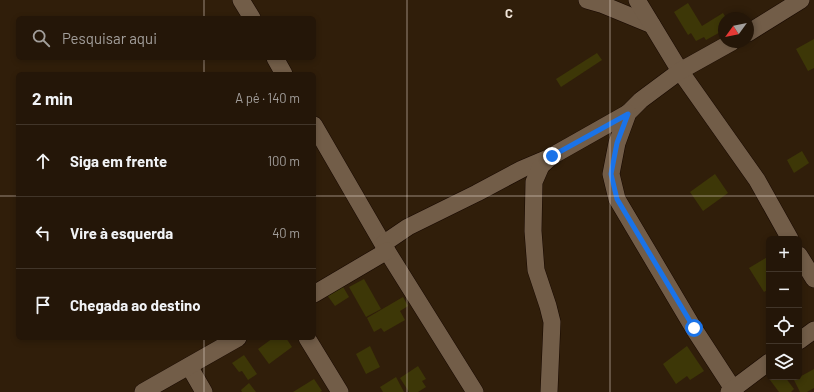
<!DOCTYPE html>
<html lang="pt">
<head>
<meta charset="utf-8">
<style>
	body { margin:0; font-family:Barlow,sans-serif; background:#302316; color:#f1f3f6 }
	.controls { position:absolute; right:12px; bottom:12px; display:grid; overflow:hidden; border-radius:6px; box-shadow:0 2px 6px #0003 }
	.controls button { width:36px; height:36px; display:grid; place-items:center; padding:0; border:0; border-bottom:1px solid #413529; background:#241608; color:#f1f3f6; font:20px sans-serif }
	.compass { position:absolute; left:718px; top:12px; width:36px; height:36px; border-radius:50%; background:#241608; box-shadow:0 2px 6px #0003; rotate:237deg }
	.stop { position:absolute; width:12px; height:12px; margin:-9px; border:3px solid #1a73e8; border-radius:50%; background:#fff }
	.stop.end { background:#1a73e8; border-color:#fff; box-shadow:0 1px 4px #0008 }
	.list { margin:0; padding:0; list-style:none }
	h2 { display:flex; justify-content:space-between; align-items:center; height:52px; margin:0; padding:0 16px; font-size:17px }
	h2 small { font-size:13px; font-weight:400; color:#a39f9c }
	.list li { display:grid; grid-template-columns:26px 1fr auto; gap:12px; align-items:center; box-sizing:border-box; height:72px; padding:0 16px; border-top:1px solid #413529 }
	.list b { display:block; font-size:15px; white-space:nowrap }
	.list em { font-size:13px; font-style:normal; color:#a39f9c }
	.icon { flex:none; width:22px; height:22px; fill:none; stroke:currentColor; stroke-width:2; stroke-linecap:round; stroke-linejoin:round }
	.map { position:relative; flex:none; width:814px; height:392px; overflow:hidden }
	.search { position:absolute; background:#241608; box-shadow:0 2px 6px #0003; left:16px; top:16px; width:300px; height:44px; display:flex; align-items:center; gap:10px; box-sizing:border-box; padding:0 14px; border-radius:6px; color:#a39f9c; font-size:15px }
	.panel { position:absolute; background:#241608; box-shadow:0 2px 6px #0003; left:16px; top:72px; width:300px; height:268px; border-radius:6px }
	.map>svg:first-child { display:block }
	.building { fill:#3d3707 }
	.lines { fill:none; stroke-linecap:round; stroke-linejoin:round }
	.street-casing { stroke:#170800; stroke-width:18 }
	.street { stroke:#725d48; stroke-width:17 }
	.route { stroke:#1a73e8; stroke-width:5 }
	.grid { fill:none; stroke:#f0e4d8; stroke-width:1; stroke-opacity:0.55 }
	.grid-label { font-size:13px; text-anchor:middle; font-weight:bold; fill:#f0e4d8; stroke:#301e0a; stroke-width:3.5; stroke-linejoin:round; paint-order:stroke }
</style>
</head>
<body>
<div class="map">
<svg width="814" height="392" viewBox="0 0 814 392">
	<rect width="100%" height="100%" fill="#301e0a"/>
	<g class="building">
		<polygon points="688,3 702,26 723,13 726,18 724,18 724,30 706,40 704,37 696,41 691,33 688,35 674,12"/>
		<polygon points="814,39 814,68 808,71 796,49"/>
		<polygon points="597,53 602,60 561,87 556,79"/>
		<polygon points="802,151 809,163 794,173 787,160"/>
		<polygon points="715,174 728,193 703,211 690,192"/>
		<polygon points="769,256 769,289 764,292 749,268"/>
		<polygon points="364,279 381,309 366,317 349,287"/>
		<polygon points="342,285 349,297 335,306 327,295"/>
		<polygon points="403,297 408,306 400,311 405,320 384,332 381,328 374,332 367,318"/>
		<polygon points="273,338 286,338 292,347 269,364 258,349"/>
		<polygon points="370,346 380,367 366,374 356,354"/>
		<polygon points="687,346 704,371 690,380 687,376 676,384 663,364"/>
		<polygon points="244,355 257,374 248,380 242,371 239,372 232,363"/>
		<polygon points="418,366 426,379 422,381 426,387 418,392 409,392 400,378"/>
		<polygon points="814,369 814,388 807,392 800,392 794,380"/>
		<polygon points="396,377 404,392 383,392 380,387"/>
		<polygon points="775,377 785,377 794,389 791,392 779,392 770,380"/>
		<polygon points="314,379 322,391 320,392 293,392"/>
		<polygon points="249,383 256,392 242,392 241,390"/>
	</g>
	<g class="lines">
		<defs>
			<g id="street">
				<polyline points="241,0 252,18"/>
				<polyline points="587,0 601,4 652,25"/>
				<polyline points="637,0 680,71 757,180 790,239"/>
				<polyline points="748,33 801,0"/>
				<polyline points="732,42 680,71 641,100 628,113 617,143 611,174 617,199 694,329 735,392"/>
				<polyline points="275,58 284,74"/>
				<polyline points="314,125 387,251 475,392"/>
				<polyline points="383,244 408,227 477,193 522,169 548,158"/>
				<polyline points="799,255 814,279"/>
				<polyline points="314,294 387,251"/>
				<polyline points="307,338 340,392"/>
				<polyline points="799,341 814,330"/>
				<polyline points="189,366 204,392"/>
				<polyline points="143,392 238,338"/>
				<polyline points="549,392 552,322 548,306 536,270 533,231 534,182 541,166 552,156 628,113"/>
				<polyline points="729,392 769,362"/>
			</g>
		</defs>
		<use href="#street" class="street-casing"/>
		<use href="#street" class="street"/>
	</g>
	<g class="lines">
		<polyline class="route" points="552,156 628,114 617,143 611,174 617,199 694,328"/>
	</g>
	<path class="grid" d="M204 0V18M407 0V392M610 0V392M204 58V74M0 196H18M314 196H814M204 338V392"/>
	<g class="grid-label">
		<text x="509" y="18">C</text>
	</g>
</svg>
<div class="controls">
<button>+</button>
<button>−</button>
<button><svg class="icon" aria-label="locate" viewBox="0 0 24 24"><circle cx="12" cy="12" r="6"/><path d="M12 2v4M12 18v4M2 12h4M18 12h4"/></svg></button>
<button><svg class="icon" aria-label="layers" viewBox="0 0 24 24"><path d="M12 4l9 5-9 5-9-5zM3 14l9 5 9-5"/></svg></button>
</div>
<svg class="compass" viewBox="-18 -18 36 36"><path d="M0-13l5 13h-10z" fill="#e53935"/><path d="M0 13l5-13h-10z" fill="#a39f9c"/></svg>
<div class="stop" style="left:694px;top:328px"></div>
<div class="stop end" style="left:552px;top:156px"></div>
<div class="search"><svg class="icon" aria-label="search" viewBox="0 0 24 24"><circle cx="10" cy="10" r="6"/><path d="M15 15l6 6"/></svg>Pesquisar aqui</div>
<section class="panel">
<h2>2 min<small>A pé · 140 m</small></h2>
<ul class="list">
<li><svg class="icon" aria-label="ahead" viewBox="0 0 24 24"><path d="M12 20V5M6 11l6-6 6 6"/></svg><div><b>Siga em frente</b></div><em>100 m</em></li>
<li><svg class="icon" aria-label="left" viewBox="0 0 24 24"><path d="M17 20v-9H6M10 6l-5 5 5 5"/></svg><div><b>Vire à esquerda</b></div><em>40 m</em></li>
<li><svg class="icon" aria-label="arrive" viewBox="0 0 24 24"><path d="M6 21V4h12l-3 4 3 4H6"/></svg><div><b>Chegada ao destino</b></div></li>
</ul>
</section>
</div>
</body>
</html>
